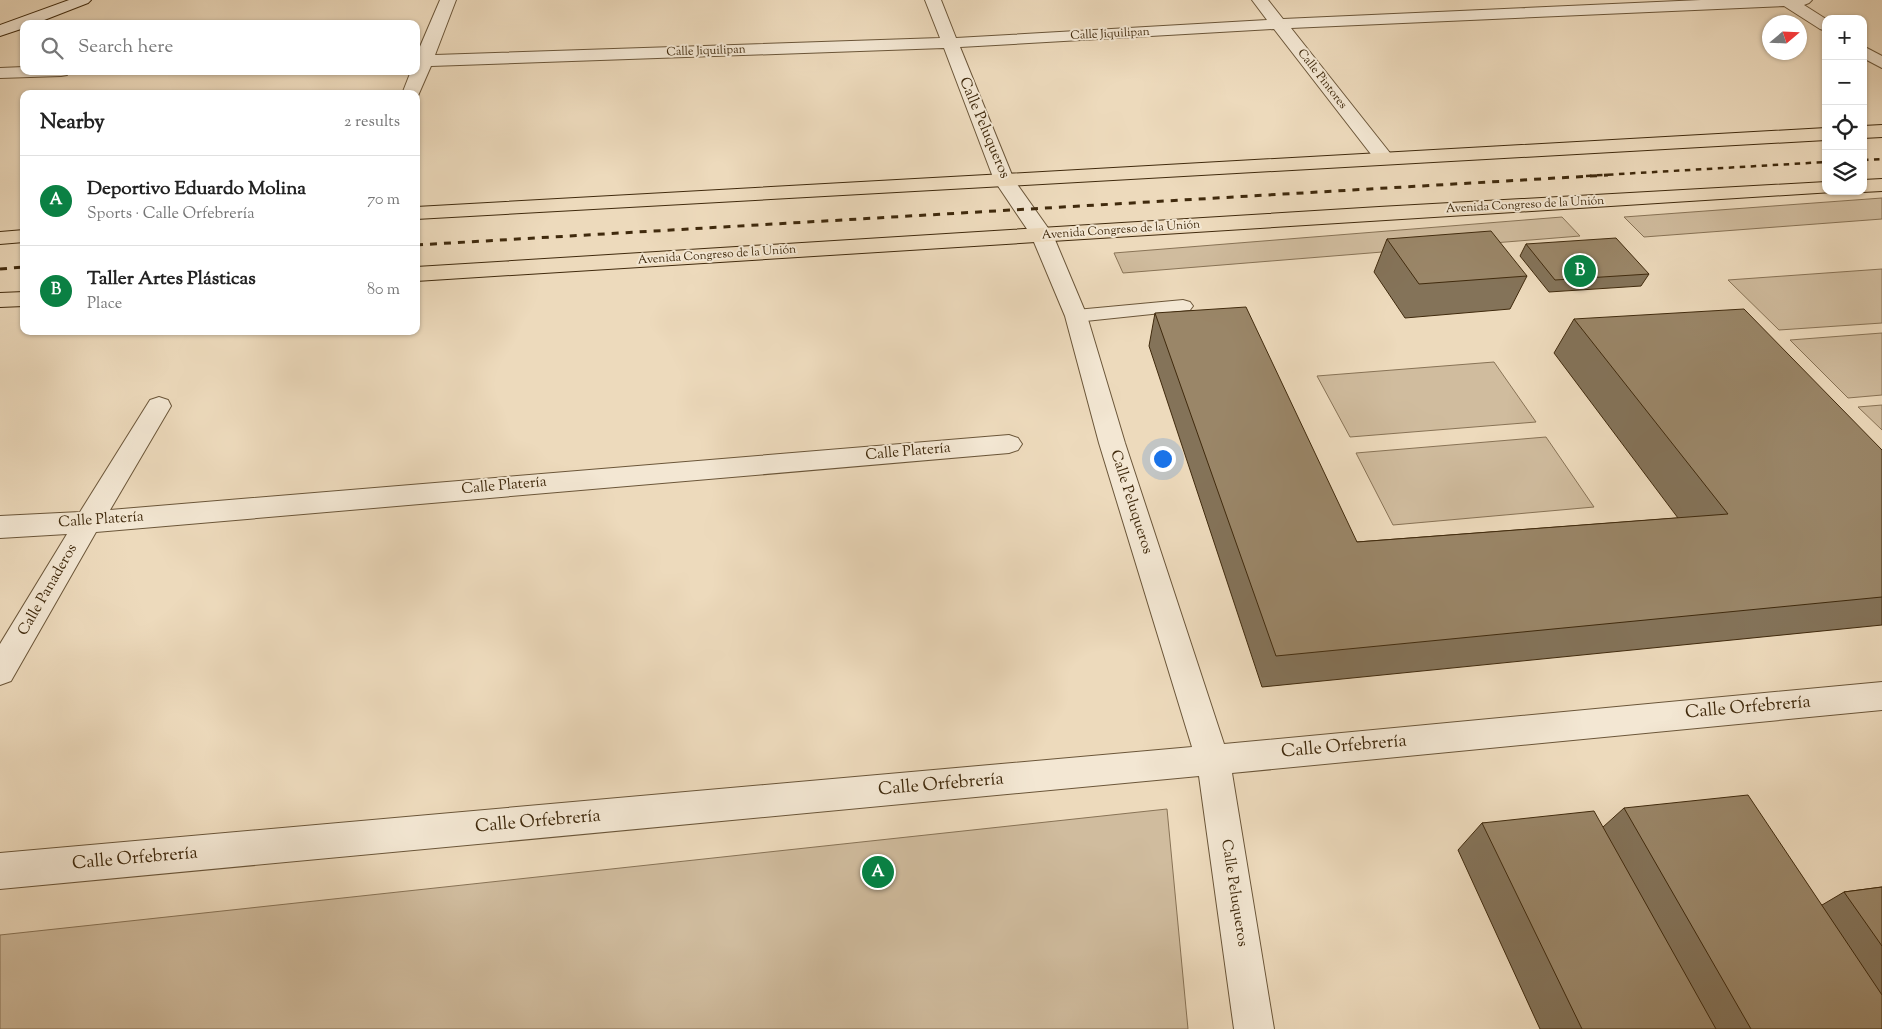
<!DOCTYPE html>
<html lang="en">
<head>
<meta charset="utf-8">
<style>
	body { margin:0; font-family:"Sorts Mill Goudy",serif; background:#f2f2f2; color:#222 }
	.controls { position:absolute; right:15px; top:15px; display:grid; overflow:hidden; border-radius:10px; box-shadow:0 1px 4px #0004 }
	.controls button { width:45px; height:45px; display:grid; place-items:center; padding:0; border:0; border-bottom:1px solid #e0e0e0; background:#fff; color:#222; font:25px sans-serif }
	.compass { position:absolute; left:1762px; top:15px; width:45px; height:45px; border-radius:50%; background:#fff; box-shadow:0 1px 4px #0004; rotate:71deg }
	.you { position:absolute; left:1162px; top:458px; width:18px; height:18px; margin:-12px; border:4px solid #fff; border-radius:50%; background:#1a73e8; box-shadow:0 0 0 8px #1a73e833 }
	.badge { display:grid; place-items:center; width:32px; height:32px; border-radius:50%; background:#0b8043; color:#fff; font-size:16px; font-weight:700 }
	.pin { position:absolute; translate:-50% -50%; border:2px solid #fff; box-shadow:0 1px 5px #0006 }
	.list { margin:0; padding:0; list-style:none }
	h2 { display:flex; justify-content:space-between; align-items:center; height:65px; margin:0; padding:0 20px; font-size:21px }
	h2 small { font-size:16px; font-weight:400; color:#767676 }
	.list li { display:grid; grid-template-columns:32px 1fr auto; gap:15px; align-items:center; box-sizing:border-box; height:90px; padding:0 20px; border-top:1px solid #e0e0e0 }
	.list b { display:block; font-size:19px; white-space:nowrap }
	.list p { margin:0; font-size:16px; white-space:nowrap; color:#767676 }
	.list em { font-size:16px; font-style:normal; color:#767676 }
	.icon { flex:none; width:28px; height:28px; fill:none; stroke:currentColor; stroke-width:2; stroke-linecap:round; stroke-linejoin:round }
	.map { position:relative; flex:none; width:1882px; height:1029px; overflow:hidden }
	.search { position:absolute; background:#fff; box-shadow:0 1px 4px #0004; left:20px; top:20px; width:400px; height:55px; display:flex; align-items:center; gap:12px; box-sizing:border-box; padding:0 18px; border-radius:10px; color:#767676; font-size:19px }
	.panel { position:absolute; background:#fff; box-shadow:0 1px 4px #0004; left:20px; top:90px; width:400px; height:245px; border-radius:10px }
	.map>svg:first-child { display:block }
	.green { fill:#d0bc9e; stroke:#887356 }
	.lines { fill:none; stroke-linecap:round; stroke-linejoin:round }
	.lane-casing { stroke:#6b5639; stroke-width:2 }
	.street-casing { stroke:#6b5639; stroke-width:2 }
	.secondary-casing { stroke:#402a0d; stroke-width:2 }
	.primary-casing { stroke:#402a0d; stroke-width:2 }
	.lane { fill:#f3e7d3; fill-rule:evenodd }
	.street { fill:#f3e7d3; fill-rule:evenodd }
	.secondary { fill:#f3e7d3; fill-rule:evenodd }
	.primary { fill:#eddabc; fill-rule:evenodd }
	.rail-far1 { stroke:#402a0d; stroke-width:2.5; stroke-dasharray:5.5 5.5; stroke-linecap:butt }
	.rail { stroke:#402a0d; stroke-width:3; stroke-dasharray:7 7; stroke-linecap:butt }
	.wall { fill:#847359; stroke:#402a0d }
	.building { fill:#9a8668; stroke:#402a0d }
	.labels { text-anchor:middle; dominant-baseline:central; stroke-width:4; stroke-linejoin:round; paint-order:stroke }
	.far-street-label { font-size:12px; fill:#402a0d; stroke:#f3e7d3 }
	.street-label { font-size:15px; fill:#402a0d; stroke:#f3e7d3 }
	.near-street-label { font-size:18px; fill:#402a0d; stroke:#f3e7d3 }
</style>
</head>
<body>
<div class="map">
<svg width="1882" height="1029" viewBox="0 0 1882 1029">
	<rect width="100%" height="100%" fill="#eddabc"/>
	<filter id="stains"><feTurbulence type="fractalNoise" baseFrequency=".004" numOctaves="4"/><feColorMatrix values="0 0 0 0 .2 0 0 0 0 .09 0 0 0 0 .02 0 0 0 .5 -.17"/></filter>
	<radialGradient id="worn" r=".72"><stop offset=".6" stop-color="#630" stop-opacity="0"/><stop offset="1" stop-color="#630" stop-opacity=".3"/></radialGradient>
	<g class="green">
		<polygon points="1882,198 1882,219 1644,237 1624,217"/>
		<polygon points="1562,217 1580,236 1123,273 1114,253"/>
		<polygon points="1882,269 1882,323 1779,330 1728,280"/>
		<polygon points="1882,333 1882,395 1848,398 1790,340"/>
		<polygon points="1494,362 1536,422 1350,437 1317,376"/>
		<polygon points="1882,405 1882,430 1858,407"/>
		<polygon points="1546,437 1594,507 1393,525 1356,453"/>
		<polygon points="1167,809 1188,1029 0,1029 0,935"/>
	</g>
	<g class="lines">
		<defs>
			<polygon id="lane" points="1183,300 1190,302 1193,306 1190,310 1076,322 1069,320 1066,316 1069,312 1076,310"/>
			<g id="street">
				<polygon points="440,0 456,0 435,55 940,38 925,0 941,0 956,38 1267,20 1252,0 1268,0 1283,19 1701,0 1812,0 1809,3 1804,5 1826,19 1826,31 1820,29 1784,6 1291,28 1394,158 1391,162 1384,164 1377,162 1274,29 960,47 1014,180 1053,235 1087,316 1125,443 1224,744 1882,682 1882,710 1232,773 1274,1029 1234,1029 1199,776 0,889 0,853 1192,747 1099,443 1065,316 1031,235 994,180 944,48 431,66 417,98 416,94 402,94 411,71 416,71 416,56"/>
				<polygon points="1863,46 1882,56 1882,68 1863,58"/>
				<polygon points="24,67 24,71 69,71 67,75 61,76 0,78 0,68"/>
				<polygon points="159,397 168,400 171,406 110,510 1009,435 1018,438 1022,444 1018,450 1009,453 96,532 11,681 0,685 0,644 67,534 0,538 0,516 80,512 150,400"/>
			</g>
			<polygon id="secondary" points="69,0 91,0 88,3 34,24 24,24 24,28 0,36 0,25"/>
			<g id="primary">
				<polygon points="1882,125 1882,137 1863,138 1863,126"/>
				<polygon points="1826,128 1826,140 416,219 416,207"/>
				<polygon points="1882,179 1882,191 1863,192 1860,191 1863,191 1863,180"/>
				<polygon points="1826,182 1826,191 1833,192 416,281 416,267 1379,207"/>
				<polygon points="24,230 24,242 0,244 0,232"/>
				<polygon points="24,292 24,306 0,307 0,293"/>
			</g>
		</defs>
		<use href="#lane" class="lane-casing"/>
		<use href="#street" class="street-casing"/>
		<use href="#secondary" class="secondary-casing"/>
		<use href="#primary" class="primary-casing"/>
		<use href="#lane" class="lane"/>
		<use href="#street" class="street"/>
		<use href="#secondary" class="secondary"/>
		<use href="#primary" class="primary"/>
		<g class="rail-far1">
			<polyline points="1863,160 1882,159"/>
			<polyline points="1586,176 1826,162"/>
		</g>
		<g class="rail">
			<polyline points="416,245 1608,175"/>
			<polyline points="0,269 24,267"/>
		</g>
	</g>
	<g class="wall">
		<polygon points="1387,239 1527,276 1510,309 1405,318 1374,272"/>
		<polygon points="1526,244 1649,274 1641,286 1549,292 1520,256"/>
		<polygon points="1155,313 1357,542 1678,518 1554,353 1574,319 1882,450 1882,625 1262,687 1149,346"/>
		<polygon points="1624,808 1822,905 1844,892 1882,887 1882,1029 1540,1029 1458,850 1482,823 1603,827"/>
	</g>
	<g class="building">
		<polygon points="1491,231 1527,276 1419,284 1387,239"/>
		<polygon points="1616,238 1649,274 1555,280 1526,244"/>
		<polygon points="1246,307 1357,542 1728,514 1574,319 1744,309 1882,450 1882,597 1276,656 1155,313"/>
		<polygon points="1748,795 1882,995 1882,1029 1751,1029 1624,808"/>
		<polygon points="1594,811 1716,1029 1582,1029 1482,823"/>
		<polygon points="1882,887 1882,946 1844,892"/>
	</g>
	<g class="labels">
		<g class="far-street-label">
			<text transform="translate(1110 34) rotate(-3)">Calle Jiquilipan</text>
			<text transform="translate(706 51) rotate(-2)">Calle Jiquilipan</text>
			<text transform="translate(1322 79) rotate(52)">Calle Pintores</text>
			<text transform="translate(1525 205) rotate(-3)">Avenida Congreso de la Unión</text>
			<text transform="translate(1121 230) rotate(-4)">Avenida Congreso de la Unión</text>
			<text transform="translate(717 255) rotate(-4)">Avenida Congreso de la Unión</text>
		</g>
		<g class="street-label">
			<text transform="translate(984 128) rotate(67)">Calle Peluqueros</text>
			<text transform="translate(908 452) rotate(-5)">Calle Platería</text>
			<text transform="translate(504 486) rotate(-5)">Calle Platería</text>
			<text transform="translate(1131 502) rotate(72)">Calle Peluqueros</text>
			<text transform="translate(101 520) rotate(-4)">Calle Platería</text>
			<text transform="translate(48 590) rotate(-60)">Calle Panaderos</text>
			<text transform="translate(1234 893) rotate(81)">Calle Peluqueros</text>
		</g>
		<g class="near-street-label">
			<text transform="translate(1748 708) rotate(-5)">Calle Orfebrería</text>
			<text transform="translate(1344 747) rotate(-5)">Calle Orfebrería</text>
			<text transform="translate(941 785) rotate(-5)">Calle Orfebrería</text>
			<text transform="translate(538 822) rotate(-5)">Calle Orfebrería</text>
			<text transform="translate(135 859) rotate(-5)">Calle Orfebrería</text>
		</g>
	</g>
	<rect width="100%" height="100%" filter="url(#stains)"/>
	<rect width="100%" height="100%" fill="url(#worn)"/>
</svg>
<div class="controls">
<button>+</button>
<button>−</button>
<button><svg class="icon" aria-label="locate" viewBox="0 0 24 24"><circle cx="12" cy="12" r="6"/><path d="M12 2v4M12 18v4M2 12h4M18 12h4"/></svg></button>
<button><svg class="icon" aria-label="layers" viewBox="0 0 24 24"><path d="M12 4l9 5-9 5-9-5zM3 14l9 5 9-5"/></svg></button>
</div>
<svg class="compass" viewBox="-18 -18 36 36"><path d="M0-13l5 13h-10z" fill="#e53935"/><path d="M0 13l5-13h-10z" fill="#767676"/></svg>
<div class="you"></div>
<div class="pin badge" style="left:878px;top:872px">A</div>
<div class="pin badge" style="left:1580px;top:271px">B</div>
<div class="search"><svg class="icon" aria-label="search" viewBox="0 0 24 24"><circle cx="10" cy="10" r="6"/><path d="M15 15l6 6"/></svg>Search here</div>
<section class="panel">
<h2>Nearby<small>2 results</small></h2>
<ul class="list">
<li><span class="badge">A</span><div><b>Deportivo Eduardo Molina</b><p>Sports · Calle Orfebrería</p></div><em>70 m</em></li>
<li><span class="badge">B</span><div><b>Taller Artes Plásticas</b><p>Place</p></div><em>80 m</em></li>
</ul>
</section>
</div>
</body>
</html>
